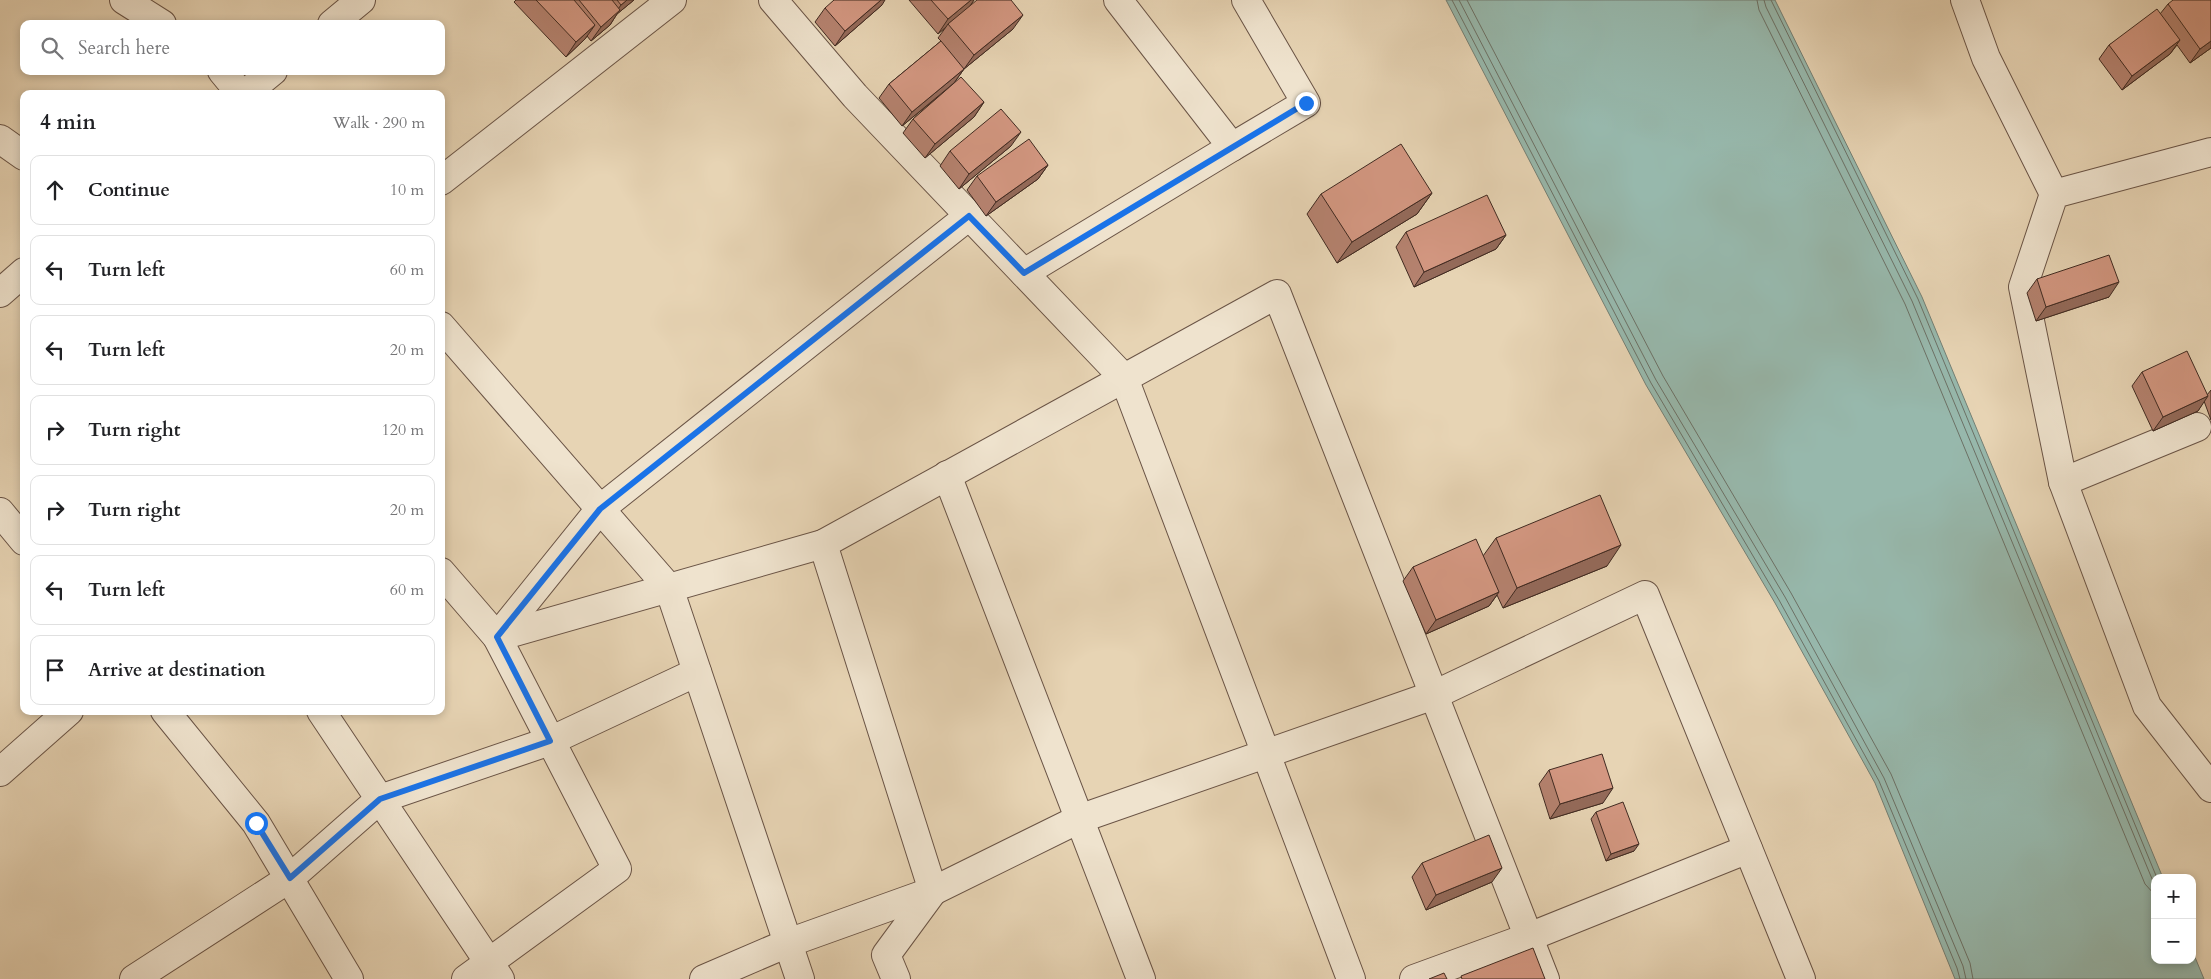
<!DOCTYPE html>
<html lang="en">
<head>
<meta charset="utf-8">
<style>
	body { margin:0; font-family:Cardo,serif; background:#f6f6f6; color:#202124 }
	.controls { position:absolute; right:15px; bottom:15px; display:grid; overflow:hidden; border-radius:10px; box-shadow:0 2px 8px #0003 }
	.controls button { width:45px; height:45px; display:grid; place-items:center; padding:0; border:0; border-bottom:1px solid #e0e0e0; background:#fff; color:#202124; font:25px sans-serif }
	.stop { position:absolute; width:15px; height:15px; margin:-11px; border:4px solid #1a73e8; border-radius:50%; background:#fff }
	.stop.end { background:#1a73e8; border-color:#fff; box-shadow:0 1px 5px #0008 }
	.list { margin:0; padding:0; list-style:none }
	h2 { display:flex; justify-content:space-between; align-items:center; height:65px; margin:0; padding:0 20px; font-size:21px }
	h2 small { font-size:16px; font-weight:400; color:#757577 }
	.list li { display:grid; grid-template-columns:32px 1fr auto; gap:15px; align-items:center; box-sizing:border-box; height:70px; margin:0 10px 10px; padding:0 10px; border:1px solid #e0e0e0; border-radius:10px }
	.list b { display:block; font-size:19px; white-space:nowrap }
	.list em { font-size:16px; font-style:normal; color:#757577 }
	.icon { flex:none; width:28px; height:28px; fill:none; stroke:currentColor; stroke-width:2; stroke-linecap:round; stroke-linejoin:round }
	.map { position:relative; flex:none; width:2211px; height:979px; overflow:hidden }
	.search { position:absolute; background:#fff; box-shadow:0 2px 8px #0003; left:20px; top:20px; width:425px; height:55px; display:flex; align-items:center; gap:12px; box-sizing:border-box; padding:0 18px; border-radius:10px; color:#757577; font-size:19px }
	.panel { position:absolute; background:#fff; box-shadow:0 2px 8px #0003; left:20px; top:90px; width:425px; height:625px; border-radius:10px }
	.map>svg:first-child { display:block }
	.water { fill:#97b8ac; stroke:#747f74 }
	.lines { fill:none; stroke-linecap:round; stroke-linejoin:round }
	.shore { stroke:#6c7166; stroke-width:1 }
	.minor-casing { stroke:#6a5446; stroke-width:30 }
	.minor { stroke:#efe3ce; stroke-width:28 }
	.wall { fill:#b5826f; stroke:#402a21 }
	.shaded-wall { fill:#946a5a; stroke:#402a21 }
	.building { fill:#d39781; stroke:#402a21 }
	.route { stroke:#1a73e8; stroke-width:6 }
</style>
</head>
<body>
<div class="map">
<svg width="2211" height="979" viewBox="0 0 2211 979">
	<rect width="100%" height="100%" fill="#e7d4b4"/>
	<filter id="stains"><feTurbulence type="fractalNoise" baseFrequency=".004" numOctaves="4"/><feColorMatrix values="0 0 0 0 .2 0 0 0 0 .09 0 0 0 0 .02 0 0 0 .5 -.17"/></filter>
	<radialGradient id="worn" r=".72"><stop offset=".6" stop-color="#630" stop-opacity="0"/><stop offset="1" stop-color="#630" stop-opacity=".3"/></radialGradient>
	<polygon class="water" points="1446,0 1775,0 1922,297 2163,878 2155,878 2155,960 2192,960 2192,950 2204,979 1955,979 1875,783 1775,603 1646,385"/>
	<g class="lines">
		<g class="shore">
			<polyline points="1452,0 1651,383 1779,600 1879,781 1957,968 1960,979"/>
			<polyline points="1459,0 1656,380 1785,597 1884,778 1963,966 1966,979"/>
			<polyline points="1467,0 1663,376 1791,593 1891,774 1970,963 1973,979"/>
			<polyline points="1757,0 1759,10 1905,304 2145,884 2155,895"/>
			<polyline points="1764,0 1766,7 1912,301 2155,886"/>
			<polyline points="1771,0 1918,299 2157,878"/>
		</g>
		<defs>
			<g id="minor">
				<polyline points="124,0 162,24"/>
				<polyline points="773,0 855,96 1124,378 1351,979"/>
				<polyline points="1965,0 1986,58 2054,194"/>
				<polyline points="332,24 361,0"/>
				<polyline points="222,71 241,94"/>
				<polyline points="245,94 273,71"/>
				<polyline points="0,139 24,156"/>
				<polyline points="1232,147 1306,103 1246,0"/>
				<polyline points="2211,152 2054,194 2023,287 2063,482 2147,706 2211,788"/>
				<polyline points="441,181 672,0"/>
				<polyline points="1024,273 1232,147 1118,0"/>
				<polyline points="0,293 24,272"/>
				<polyline points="441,326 669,588 800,979"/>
				<polyline points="947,475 1141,979"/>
				<polyline points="2063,482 2197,427"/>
				<polyline points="0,512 24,541"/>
				<polyline points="441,572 497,637 617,869 466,979"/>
				<polyline points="497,637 600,509 969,216"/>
				<polyline points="497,637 823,544"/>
				<polyline points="165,711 256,823 349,979"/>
				<polyline points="321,711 500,979"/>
				<polyline points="0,772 69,711"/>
				<polyline points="134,979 290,878 380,799 550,741 697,672"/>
				<polyline points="704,979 788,943 933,891 1079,819 1434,695 1645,595 1801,979"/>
				<polyline points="896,979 886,955 933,891 823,544 1277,294 1545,979"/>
				<polyline points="1414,979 1529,937 1748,849"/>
			</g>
		</defs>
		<use href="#minor" class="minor-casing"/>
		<use href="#minor" class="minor"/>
	</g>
	<g class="wall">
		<polygon points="516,0 634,0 617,14 610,25 591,41 587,36 585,39 566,57 514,2"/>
		<polygon points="909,0 974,0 970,5 1013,29 964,69 954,83 984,102 974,117 925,158 903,133 913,119 949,88 902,126 879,98 889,84 941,41 938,38 946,27 938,34"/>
		<polygon points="2168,4 2211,48 2190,63 2177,45 2170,54 2122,90 2099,59 2109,45 2160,14"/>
		<polygon points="882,5 835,46 815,22 825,8"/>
		<polygon points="1011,146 959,189 940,166 950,151"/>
		<polygon points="1048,165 1038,179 986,216 967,190 977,176"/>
		<polygon points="1432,193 1417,214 1337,263 1307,214 1321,194"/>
		<polygon points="1406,232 1506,235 1496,249 1414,287 1396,247"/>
		<polygon points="2037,279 2109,297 2036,321 2027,293"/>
		<polygon points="2142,372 2207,395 2211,390 2211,420 2204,401 2198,411 2153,431 2132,386"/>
		<polygon points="1496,538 1607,566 1503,608 1497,595 1489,606 1426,634 1403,581 1413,567 1483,556"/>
		<polygon points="1549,770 1603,803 1550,819 1539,784"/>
		<polygon points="1596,812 1634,851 1606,861 1591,819"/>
		<polygon points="1422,863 1492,882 1426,910 1412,877"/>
	</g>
	<g class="shaded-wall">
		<polygon points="627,0 634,0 617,14 610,25 591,41 601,27 613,16 621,5"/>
		<polygon points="881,0 885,0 882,5 835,46 845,31"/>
		<polygon points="971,0 974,0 968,9 948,24 946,27 938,34 948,19"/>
		<polygon points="1023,15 1013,29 964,69 974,55"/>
		<polygon points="595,25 585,39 566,57 576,42"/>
		<polygon points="2180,40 2170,54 2122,90 2132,76"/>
		<polygon points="2211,41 2211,48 2190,63 2200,49"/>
		<polygon points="964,69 954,83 902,126 912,112"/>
		<polygon points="984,102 974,117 925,158 935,144"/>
		<polygon points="1021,132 1011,146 959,189 969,174"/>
		<polygon points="1048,165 1038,179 986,216 996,202"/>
		<polygon points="1432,193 1417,214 1337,263 1352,242"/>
		<polygon points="1506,235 1496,249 1414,287 1424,272"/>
		<polygon points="2119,282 2109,297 2036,321 2046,307"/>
		<polygon points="2208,396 2198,411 2153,431 2163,417"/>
		<polygon points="1621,545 1607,566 1503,608 1517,588"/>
		<polygon points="1499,592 1489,606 1426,634 1436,620"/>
		<polygon points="1613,788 1603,803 1550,819 1560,804"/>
		<polygon points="1639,844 1634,851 1606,861 1611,854"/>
		<polygon points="1502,868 1492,882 1426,910 1436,895"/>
	</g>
	<g class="building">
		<polygon points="536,0 574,0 595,25 576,42"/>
		<polygon points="579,0 612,0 620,10 601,27"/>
		<polygon points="617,0 627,0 621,5"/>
		<polygon points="834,0 881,0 845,31 825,8"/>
		<polygon points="931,0 971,0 948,19"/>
		<polygon points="977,0 1011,0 1023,15 974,55 948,24"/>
		<polygon points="2173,0 2211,0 2211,41 2200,49 2168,4"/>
		<polygon points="2157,9 2180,40 2132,76 2109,45"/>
		<polygon points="941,41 964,69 912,112 889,84"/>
		<polygon points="961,77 984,102 935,144 913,119"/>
		<polygon points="1001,109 1021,132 969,174 950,151"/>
		<polygon points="1029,139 1048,165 996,202 977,176"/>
		<polygon points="1401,144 1432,193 1352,242 1321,194"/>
		<polygon points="1487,195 1506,235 1424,272 1406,232"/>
		<polygon points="2109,255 2119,282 2046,307 2037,279"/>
		<polygon points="2187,351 2208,396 2163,417 2142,372"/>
		<polygon points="1600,495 1621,545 1517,588 1496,538"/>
		<polygon points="1476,539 1499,592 1436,620 1413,567"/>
		<polygon points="1602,754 1613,788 1560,804 1549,770"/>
		<polygon points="1623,802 1639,844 1611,854 1596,812"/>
		<polygon points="1489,835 1502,868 1436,895 1422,863"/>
		<polygon points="1533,948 1545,979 1462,979 1461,976"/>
		<polygon points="1444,973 1447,979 1429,979"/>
	</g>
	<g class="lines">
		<polyline class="route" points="256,823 290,878 380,799 550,741 497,637 600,509 969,216 1024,273 1306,103"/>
	</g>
	<rect width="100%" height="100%" filter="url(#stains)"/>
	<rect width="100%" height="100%" fill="url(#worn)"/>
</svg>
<div class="controls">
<button>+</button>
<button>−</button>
</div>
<div class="stop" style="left:256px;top:823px"></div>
<div class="stop end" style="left:1306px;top:103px"></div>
<div class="search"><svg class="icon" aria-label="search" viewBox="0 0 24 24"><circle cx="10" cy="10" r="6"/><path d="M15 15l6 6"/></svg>Search here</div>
<section class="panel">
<h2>4 min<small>Walk · 290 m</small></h2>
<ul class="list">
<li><svg class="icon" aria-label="ahead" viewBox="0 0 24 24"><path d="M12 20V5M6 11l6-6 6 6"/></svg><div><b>Continue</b></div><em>10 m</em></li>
<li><svg class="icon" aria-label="left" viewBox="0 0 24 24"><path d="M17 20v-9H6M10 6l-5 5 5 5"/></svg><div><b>Turn left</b></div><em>60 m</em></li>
<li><svg class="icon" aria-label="left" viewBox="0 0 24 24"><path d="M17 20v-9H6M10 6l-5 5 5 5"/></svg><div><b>Turn left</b></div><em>20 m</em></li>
<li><svg class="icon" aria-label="right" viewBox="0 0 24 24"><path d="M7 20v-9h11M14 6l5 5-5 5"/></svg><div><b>Turn right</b></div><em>120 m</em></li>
<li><svg class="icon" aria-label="right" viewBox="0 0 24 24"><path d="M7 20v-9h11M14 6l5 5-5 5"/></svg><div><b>Turn right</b></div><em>20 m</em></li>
<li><svg class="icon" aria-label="left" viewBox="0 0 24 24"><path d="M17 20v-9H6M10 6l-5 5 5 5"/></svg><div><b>Turn left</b></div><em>60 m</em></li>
<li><svg class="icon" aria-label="arrive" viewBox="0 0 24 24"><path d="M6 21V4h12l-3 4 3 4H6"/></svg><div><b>Arrive at destination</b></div></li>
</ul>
</section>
</div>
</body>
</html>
